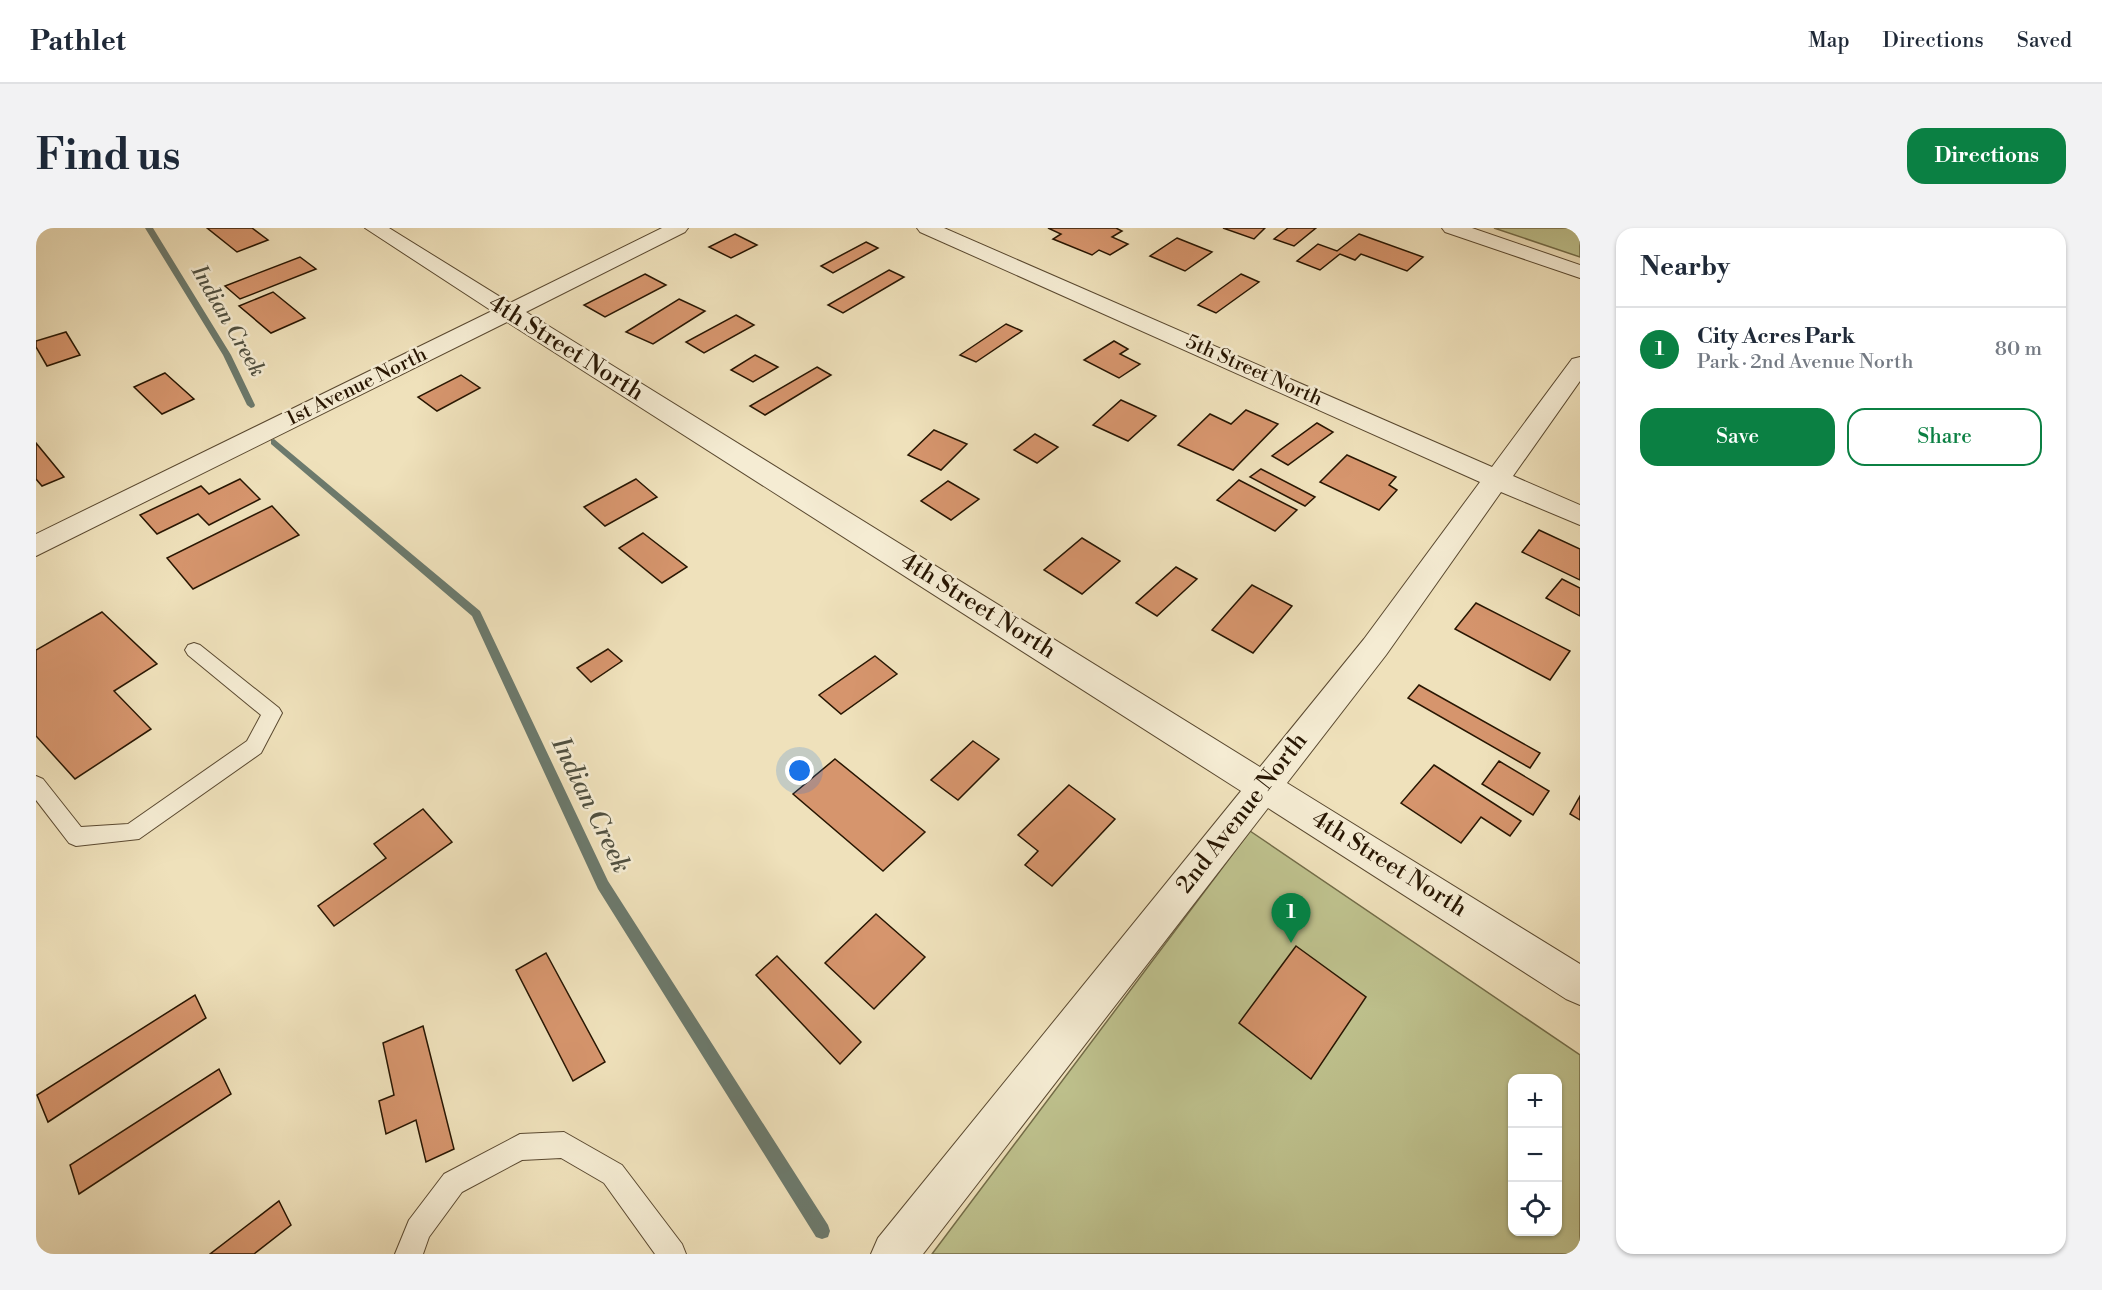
<!DOCTYPE html>
<html lang="en">
<head>
<meta charset="utf-8">
<style>
	body { margin:0; font-family:"Libre Bodoni",serif; background:#f2f2f3; color:#1f2937 }
	.controls { position:absolute; right:18px; bottom:18px; display:grid; overflow:hidden; border-radius:12px; box-shadow:0 2px 4px #0004 }
	.controls button { width:54px; height:54px; display:grid; place-items:center; padding:0; border:0; border-bottom:2px solid #e0e1e3; background:#fff; color:#1f2937; font:30px sans-serif }
	.you { position:absolute; left:764px; top:543px; width:21px; height:21px; margin:-15px; border:4px solid #fff; border-radius:50%; background:#1a73e8; box-shadow:0 0 0 9px #1a73e833 }
	.badge { display:grid; place-items:center; width:39px; height:39px; border-radius:50%; background:#0b8043; color:#fff; font-size:20px; font-weight:700 }
	.pin { position:absolute; translate:-50% -50px; filter:drop-shadow(0 2px 3px #0008) }
	.pin::after { content:''; position:absolute; top:32px; width:21px; height:18px; background:inherit; clip-path:polygon(0 0,100% 0,50% 100%) }
	.list { margin:0; padding:0; list-style:none }
	h2 { display:flex; justify-content:space-between; align-items:center; height:78px; margin:0; padding:0 24px; font-size:26px }
	h2 small { font-size:20px; font-weight:400; color:#747a83 }
	.list li { display:grid; grid-template-columns:39px 1fr auto; gap:18px; align-items:center; box-sizing:border-box; height:84px; padding:0 24px; border-top:2px solid #e0e1e3 }
	.list b { display:block; font-size:22px; white-space:nowrap }
	.list p { margin:0; font-size:20px; white-space:nowrap; color:#747a83 }
	.list em { font-size:20px; font-style:normal; color:#747a83 }
	.actions { display:flex; gap:12px; padding:18px 24px }
	.actions a { flex:1; padding:14px 0; border:2px solid #0b8043; border-radius:18px; text-align:center; font-size:21px; color:#0b8043 }
	.actions .main { background:#0b8043; color:#fff }
	.icon { flex:none; width:33px; height:33px; fill:none; stroke:currentColor; stroke-width:2; stroke-linecap:round; stroke-linejoin:round }
	.map { position:relative; flex:none; width:1544px; height:1026px; overflow:hidden; border-radius:18px }
	header { display:flex; align-items:center; gap:36px; box-sizing:border-box; height:84px; padding:0 30px; background:#fff; border-bottom:2px solid #e0e1e3 }
	header strong { font-size:28px }
	nav { display:flex; gap:33px; margin-inline-start:auto; font-size:21px }
	.intro { display:flex; align-items:center; justify-content:space-between; box-sizing:border-box; height:144px; padding:0 36px }
	h1 { margin:0; font-size:42px }
	.button { padding:15px 27px; border-radius:18px; background:#0b8043; color:#fff; font-size:21px; font-weight:700 }
	main { display:flex; gap:36px; padding:0 36px }
	aside { flex:1; background:#fff; border-radius:18px; box-shadow:0 2px 4px #0004 }
	.map>svg:first-child { display:block }
	.green { fill:#bec18d; stroke:#736c48; stroke-width:1.5; fill-rule:evenodd }
	.lines { fill:none; stroke-linecap:round; stroke-linejoin:round }
	.stream { fill:#6c7a6d; fill-rule:evenodd }
	.building { fill:#d6956d; stroke:#281602; stroke-width:1.5 }
	.service-casing { stroke:#5a4930; stroke-width:2 }
	.minor-casing { stroke:#5a4930; stroke-width:2 }
	.tertiary-casing { stroke:#5a4930; stroke-width:2 }
	.service { fill:#f5ecd3; fill-rule:evenodd }
	.minor { fill:#f5ecd3; fill-rule:evenodd }
	.tertiary { fill:#f5ecd3; fill-rule:evenodd }
	.labels { text-anchor:middle; dominant-baseline:central; stroke-width:5; stroke-linejoin:round; paint-order:stroke }
	.far-street-label { font-size:20px; fill:#281602; stroke:#f5ecd3 }
	.far-water-label { font-size:22px; font-style:italic; fill:#505040; stroke:#f5ecd3 }
	.street-label { font-size:24px; fill:#281602; stroke:#f5ecd3 }
	.water-label { font-size:26px; font-style:italic; fill:#505040; stroke:#f5ecd3 }
</style>
</head>
<body>
<header>
<strong>Pathlet</strong>
<nav><a>Map</a><a>Directions</a><a>Saved</a></nav>
</header>
<div class="intro"><h1>Find us</h1><a class="button">Directions</a></div>
<main>
<div class="map">
<svg width="1544" height="1026" viewBox="0 0 1544 1026">
	<rect width="100%" height="100%" fill="#efe1bb"/>
	<filter id="stains"><feTurbulence type="fractalNoise" baseFrequency=".00333" numOctaves="4"/><feColorMatrix values="0 0 0 0 .2 0 0 0 0 .09 0 0 0 0 .02 0 0 0 .5 -.17"/></filter>
	<radialGradient id="worn" r=".72"><stop offset=".6" stop-color="#630" stop-opacity="0"/><stop offset="1" stop-color="#630" stop-opacity=".3"/></radialGradient>
	<g class="green">
		<polygon points="1458,0 1544,0 1544,29"/>
		<path d="M1214 603 1544 827V1026H896ZM1476 850H1522V1004H1476Z"/>
	</g>
	<g class="lines">
		<g class="stream">
			<polygon points="109,0 117,0 195,127 219,177 218,179 215,180 211,177 187,127"/>
			<polygon points="238,211 444,383 572,653 792,997 794,1003 792,1009 786,1011 780,1009 562,661 436,388 235,216 235,212"/>
		</g>
	</g>
	<g class="building">
		<polygon points="171,0 216,0 232,12 201,24"/>
		<polygon points="1012,0 1080,0 1086,3 1076,9 1092,16 1074,27 1063,22 1056,27 1017,11 1025,6"/>
		<polygon points="1187,0 1229,0 1218,11"/>
		<polygon points="1252,0 1280,0 1258,18 1238,11"/>
		<polygon points="699,6 721,17 695,30 673,19"/>
		<polygon points="1323,6 1387,29 1371,43 1325,26 1319,32 1304,26 1284,42 1261,33 1282,16 1301,23"/>
		<polygon points="1141,10 1176,24 1149,43 1114,28"/>
		<polygon points="830,14 842,20 797,45 785,38"/>
		<polygon points="264,29 280,41 204,71 189,58"/>
		<polygon points="853,42 868,49 807,85 792,77"/>
		<polygon points="609,46 630,57 569,89 548,77"/>
		<polygon points="1205,46 1223,54 1180,85 1162,77"/>
		<polygon points="237,64 269,90 235,105 203,78"/>
		<polygon points="643,71 669,83 617,116 590,104"/>
		<polygon points="700,87 718,97 668,125 650,114"/>
		<polygon points="970,96 986,103 940,134 924,127"/>
		<polygon points="30,104 44,127 11,138 0,119 0,113"/>
		<polygon points="1078,113 1092,121 1084,126 1104,136 1083,150 1048,132"/>
		<polygon points="719,127 742,139 717,154 695,142"/>
		<polygon points="781,139 795,147 729,187 714,178"/>
		<polygon points="129,145 158,171 126,186 98,159"/>
		<polygon points="425,147 444,160 401,183 382,169"/>
		<polygon points="1085,172 1120,188 1092,213 1057,197"/>
		<polygon points="1210,182 1242,196 1197,242 1142,217 1174,186 1195,196"/>
		<polygon points="1281,195 1297,204 1252,237 1236,228"/>
		<polygon points="898,202 931,216 905,242 872,227"/>
		<polygon points="999,206 1022,219 1001,235 978,222"/>
		<polygon points="0,215 28,249 6,258 0,251"/>
		<polygon points="1311,227 1360,249 1353,257 1361,262 1343,282 1284,254"/>
		<polygon points="1225,241 1279,269 1269,278 1214,249"/>
		<polygon points="204,251 224,271 173,297 162,286 121,306 104,287 165,258 173,266"/>
		<polygon points="600,251 621,269 569,298 548,279"/>
		<polygon points="1203,252 1261,282 1239,303 1181,272"/>
		<polygon points="912,253 943,271 915,292 885,273"/>
		<polygon points="236,278 263,307 157,361 131,330"/>
		<polygon points="1503,302 1544,321 1544,352 1486,324"/>
		<polygon points="607,305 651,339 626,355 583,320"/>
		<polygon points="1046,310 1084,333 1046,366 1008,342"/>
		<polygon points="1140,339 1161,351 1121,388 1100,375"/>
		<polygon points="1526,351 1544,360 1544,388 1510,370"/>
		<polygon points="1216,357 1256,378 1217,425 1176,402"/>
		<polygon points="1440,375 1534,423 1514,452 1419,401"/>
		<polygon points="66,384 121,436 78,463 115,501 39,551 0,508 0,422"/>
		<polygon points="572,421 586,433 555,454 541,440"/>
		<polygon points="839,428 861,446 805,486 783,467"/>
		<polygon points="1383,457 1504,525 1494,540 1372,470"/>
		<polygon points="937,513 963,531 922,572 895,552"/>
		<polygon points="799,531 889,604 847,643 757,566"/>
		<polygon points="1463,533 1513,563 1497,587 1446,556"/>
		<polygon points="1398,537 1485,593 1474,608 1445,589 1425,615 1365,575"/>
		<polygon points="1033,557 1079,591 1016,658 989,637 1002,623 982,607"/>
		<polygon points="1544,568 1544,592 1534,586"/>
		<polygon points="387,581 416,614 298,698 282,678 350,630 338,616"/>
		<polygon points="840,686 889,729 838,781 789,735"/>
		<polygon points="1260,718 1330,769 1275,851 1203,795"/>
		<polygon points="510,725 569,834 537,853 480,742"/>
		<polygon points="741,728 825,814 804,836 720,747"/>
		<polygon points="159,767 170,790 12,894 1,867"/>
		<polygon points="387,798 418,921 390,934 380,892 350,906 343,873 358,867 347,815"/>
		<polygon points="183,841 195,866 43,966 34,937"/>
		<polygon points="243,973 255,997 218,1026 174,1026"/>
	</g>
	<g class="lines">
		<defs>
			<g id="service">
				<polygon points="158,415 164,417 243,480 246,485 225,525 103,611 40,618 33,615 0,572 0,548 7,551 45,599 92,596 211,513 225,487 152,427 149,422 152,417"/>
				<polygon points="528,904 586,937 646,1016 650,1026 619,1026 568,955 525,930 486,932 426,964 393,1009 387,1026 359,1026 373,992 408,946 484,906"/>
			</g>
			<polygon id="minor" points="329,0 353,0 474,75 626,0 652,0 649,4 490,84 1224,539 1328,411 1444,254 884,4 881,0 908,0 1456,239 1536,131 1544,129 1544,153 1477,248 1544,277 1544,297 1465,264 1350,427 1251,555 1544,736 1544,777 1530,771 1232,580 887,1026 835,1026 842,1010 1205,563 471,94 0,328 0,306 456,83"/>
			<polygon id="tertiary" points="1406,0 1436,0 1544,37 1544,50 1409,4"/>
		</defs>
		<use href="#service" class="service-casing"/>
		<use href="#minor" class="minor-casing"/>
		<use href="#tertiary" class="tertiary-casing"/>
		<use href="#service" class="service"/>
		<use href="#minor" class="minor"/>
		<use href="#tertiary" class="tertiary"/>
	</g>
	<g class="labels">
		<g class="far-street-label">
			<text transform="translate(1218 143) rotate(24)">5th Street North</text>
			<text transform="translate(321 159) rotate(-26)">1st Avenue North</text>
		</g>
		<g class="far-water-label">
			<text transform="translate(192 93) rotate(60)">Indian Creek</text>
		</g>
		<g class="street-label">
			<text transform="translate(530 120) rotate(32)">4th Street North</text>
			<text transform="translate(942 378) rotate(32)">4th Street North</text>
			<text transform="translate(1206 585) rotate(-52)">2nd Avenue North</text>
			<text transform="translate(1353 636) rotate(32)">4th Street North</text>
		</g>
		<g class="water-label">
			<text transform="translate(555 577) rotate(64)">Indian Creek</text>
		</g>
	</g>
	<rect width="100%" height="100%" filter="url(#stains)"/>
	<rect width="100%" height="100%" fill="url(#worn)"/>
</svg>
<div class="controls">
<button>+</button>
<button>−</button>
<button><svg class="icon" aria-label="locate" viewBox="0 0 24 24"><circle cx="12" cy="12" r="6"/><path d="M12 2v4M12 18v4M2 12h4M18 12h4"/></svg></button>
</div>
<div class="you"></div>
<div class="pin badge" style="left:1255px;top:715px">1</div>
</div>
<aside>
<h2>Nearby<small></small></h2>
<ul class="list">
<li><span class="badge">1</span><div><b>City Acres Park</b><p>Park · 2nd Avenue North</p></div><em>80 m</em></li>
</ul>
<div class="actions"><a class="main">Save</a><a>Share</a></div>
</aside>
</main>
</body>
</html>
